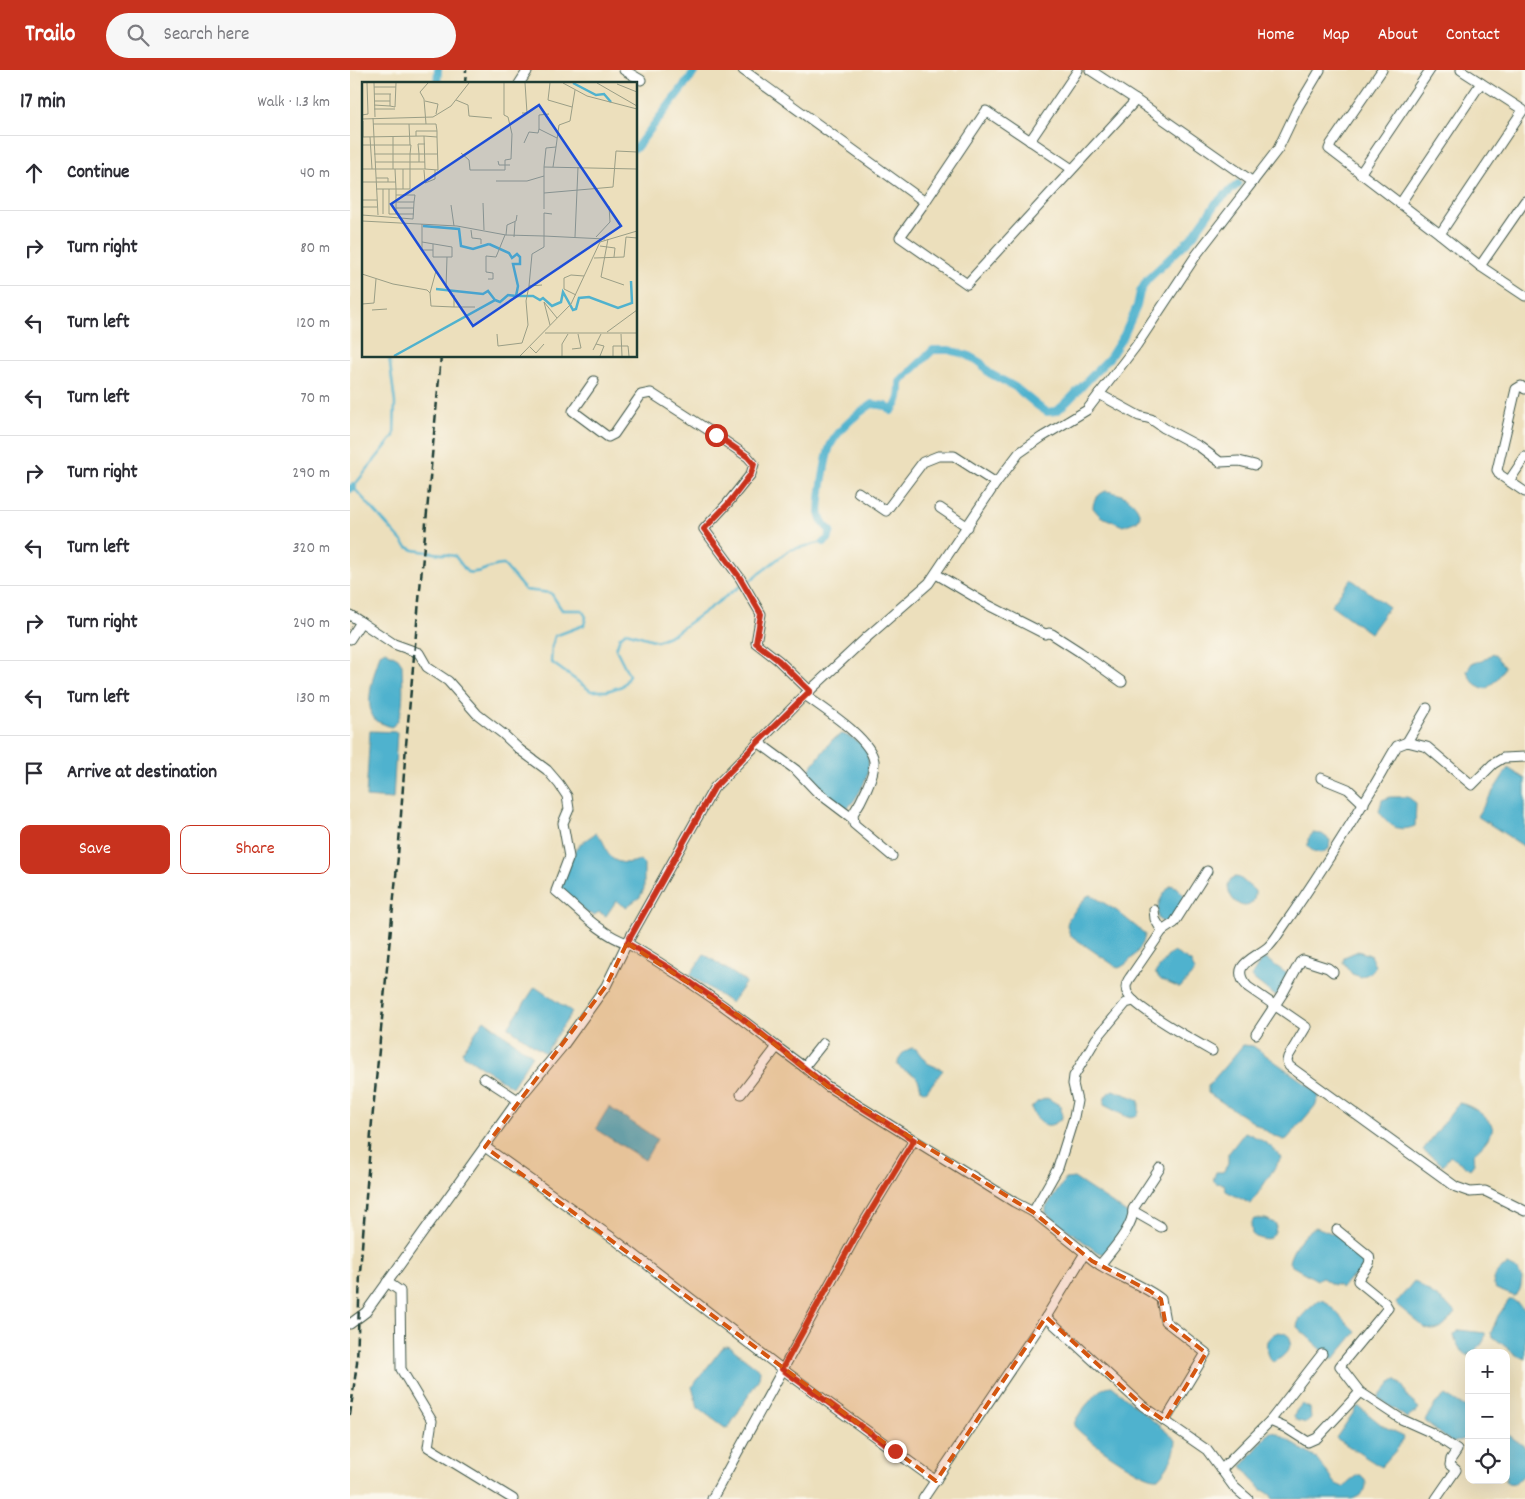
<!DOCTYPE html>
<html lang="en">
<head>
<meta charset="utf-8">
<style>
	body { margin:0; font-family:Dekko,sans-serif; background:#f7f7f7; color:#2b2b33 }
	.controls { position:absolute; right:15px; bottom:15px; display:grid; overflow:hidden; border-radius:10px; box-shadow:0 5px 20px #0002 }
	.controls button { width:45px; height:45px; display:grid; place-items:center; padding:0; border:0; border-bottom:1px solid #e1e1e2; background:#fff; color:#2b2b33; font:25px sans-serif }
	.stop { position:absolute; width:15px; height:15px; margin:-11px; border:4px solid #c8321e; border-radius:50%; background:#fff }
	.stop.end { background:#c8321e; border-color:#fff; box-shadow:0 1px 5px #0008 }
	.list { margin:0; padding:0; list-style:none }
	h2 { display:flex; justify-content:space-between; align-items:center; height:65px; margin:0; padding:0 20px; font-size:21px }
	h2 small { font-size:16px; font-weight:400; color:#7c7c81 }
	.list li { display:grid; grid-template-columns:32px 1fr auto; gap:15px; align-items:center; box-sizing:border-box; height:75px; padding:0 20px; border-top:1px solid #e1e1e2 }
	.list b { display:block; font-size:19px; white-space:nowrap }
	.list em { font-size:16px; font-style:normal; color:#7c7c81 }
	.actions { display:flex; gap:10px; padding:15px 20px }
	.actions a { flex:1; padding:11px 0; border:1px solid #c8321e; border-radius:10px; text-align:center; font-size:18px; color:#c8321e }
	.actions .main { background:#c8321e; color:#fff }
	.icon { flex:none; width:28px; height:28px; fill:none; stroke:currentColor; stroke-width:2; stroke-linecap:round; stroke-linejoin:round }
	.map { position:relative; flex:none; width:1175px; height:1429px; overflow:hidden }
	header { display:flex; align-items:center; gap:30px; box-sizing:border-box; height:70px; padding:0 25px; background:#c8321e; color:#fff }
	header strong { font-size:24px }
	nav { display:flex; gap:28px; margin-inline-start:auto; font-size:18px }
	.search { width:350px; height:45px; background:#f7f7f7; display:flex; align-items:center; gap:12px; box-sizing:border-box; padding:0 18px; border-radius:28px; color:#7c7c81; font-size:19px }
	main { display:flex }
	aside { flex:1; background:#fff }
	.map>svg:first-child { display:block }
	.water { fill:#50b2ce; stroke:#387881 }
	.lines { fill:none; stroke-linecap:round; stroke-linejoin:round }
	.stream { stroke:#50b2ce; stroke-width:2.5 }
	.canal { stroke:#50b2ce; stroke-width:8 }
	.minor-casing { stroke:#3e5548; stroke-width:11 }
	.minor { stroke:#fff; stroke-width:9 }
	.rail { stroke:#1f3d34; stroke-width:2.5; stroke-dasharray:8 4; stroke-linecap:butt }
	.route { stroke:#c8321e; stroke-width:6 }
	.marked { fill:#d45610; fill-opacity:0.2; stroke:#d45610; stroke-width:4; stroke-dasharray:10 6; stroke-linejoin:round }
	.inset-river { fill:none; stroke:#50b2ce; stroke-width:2.5 }
	.inset-road { fill:none; stroke:#9a9e86; stroke-width:1 }
	.view { fill:#1d4ed8; fill-opacity:0.15; stroke:#1d4ed8; stroke-width:2.5 }
	.inset-edge { fill:none; stroke:#1f3d34; stroke-width:2.5 }
</style>
</head>
<body>
<header>
<strong>Trailo</strong>
<div class="search"><svg class="icon" aria-label="search" viewBox="0 0 24 24"><circle cx="10" cy="10" r="6"/><path d="M15 15l6 6"/></svg>Search here</div>
<nav><a>Home</a><a>Map</a><a>About</a><a>Contact</a></nav>
</header>
<main>
<aside>
<h2>17 min<small>Walk · 1.3 km</small></h2>
<ul class="list">
<li><svg class="icon" aria-label="ahead" viewBox="0 0 24 24"><path d="M12 20V5M6 11l6-6 6 6"/></svg><div><b>Continue</b></div><em>40 m</em></li>
<li><svg class="icon" aria-label="right" viewBox="0 0 24 24"><path d="M7 20v-9h11M14 6l5 5-5 5"/></svg><div><b>Turn right</b></div><em>80 m</em></li>
<li><svg class="icon" aria-label="left" viewBox="0 0 24 24"><path d="M17 20v-9H6M10 6l-5 5 5 5"/></svg><div><b>Turn left</b></div><em>120 m</em></li>
<li><svg class="icon" aria-label="left" viewBox="0 0 24 24"><path d="M17 20v-9H6M10 6l-5 5 5 5"/></svg><div><b>Turn left</b></div><em>70 m</em></li>
<li><svg class="icon" aria-label="right" viewBox="0 0 24 24"><path d="M7 20v-9h11M14 6l5 5-5 5"/></svg><div><b>Turn right</b></div><em>290 m</em></li>
<li><svg class="icon" aria-label="left" viewBox="0 0 24 24"><path d="M17 20v-9H6M10 6l-5 5 5 5"/></svg><div><b>Turn left</b></div><em>320 m</em></li>
<li><svg class="icon" aria-label="right" viewBox="0 0 24 24"><path d="M7 20v-9h11M14 6l5 5-5 5"/></svg><div><b>Turn right</b></div><em>240 m</em></li>
<li><svg class="icon" aria-label="left" viewBox="0 0 24 24"><path d="M17 20v-9H6M10 6l-5 5 5 5"/></svg><div><b>Turn left</b></div><em>130 m</em></li>
<li><svg class="icon" aria-label="arrive" viewBox="0 0 24 24"><path d="M6 21V4h12l-3 4 3 4H6"/></svg><div><b>Arrive at destination</b></div></li>
</ul>
<div class="actions"><a class="main">Save</a><a>Share</a></div>
</aside>
<div class="map">
<svg width="1175" height="1429" viewBox="0 0 1175 1429">
	<rect width="100%" height="100%" fill="#fbf7ec"/>
	<filter id="ink" filterUnits="userSpaceOnUse"><feTurbulence type="fractalNoise" baseFrequency=".02" numOctaves="2"/><feDisplacementMap in="SourceGraphic" scale="10" xChannelSelector="R" yChannelSelector="G"/><feConvolveMatrix kernelMatrix="1 2 1 2 8 2 1 2 1" color-interpolation-filters="sRGB"/></filter>
	<filter id="wash" filterUnits="userSpaceOnUse"><feTurbulence type="fractalNoise" baseFrequency=".0096" numOctaves="4" result="noise"/><feDisplacementMap in="SourceGraphic" scale="20" xChannelSelector="R" yChannelSelector="G"/><feGaussianBlur stdDeviation="1.12" result="paint"/><feColorMatrix in="noise" values="0 0 0 0 0 0 0 0 0 0 0 0 0 0 0 0 0 1.4 0 .05"/><feComposite in="paint" operator="in"/></filter>
	<g filter="url(#wash)">
		<rect width="100%" height="100%" fill="#ecdfbc"/>
		<g class="water">
			<path d="M756 421C771 423 787 430 790 446L787 451 773 456 750 446 743 438C743 430 748 424 756 421Z"/>
			<polygon points="1001,509 1039,537 1020,563 981,535"/>
			<path d="M35 581 48 588 52 594C52 609 57 650 41 657L26 651C12 636 25 602 30 584Z"/>
			<path d="M1143 583 1154 596C1151 607 1144 612 1136 619 1126 616 1121 612 1117 601L1122 593 1132 591Z"/>
			<polygon points="20,661 47,662 43,729 16,727"/>
			<path d="M492 664C524 673 524 697 509 723 505 729 501 737 493 740L457 707V702L482 670Z"/>
			<polygon points="1158,698 1175,709 1175,777 1127,746"/>
			<path d="M1040 727H1058L1066 733 1065 756C1048 763 1039 756 1029 741L1032 730Z"/>
			<path d="M246 763C255 771 253 774 258 783 264 795 280 794 290 790L294 794V819L290 827 276 837 266 831 256 846 249 842 244 845 237 843 213 822 211 818C218 789 220 779 246 763Z"/>
			<polygon points="963,763 972,764 980,770 979,779 971,783 963,781 958,777 958,769"/>
			<path d="M886 807 890 808 905 821C906 845 879 838 878 815L881 809Z"/>
			<path d="M821 815 826 817 835 826C834 837 825 849 816 854L808 849C806 835 811 826 821 815Z"/>
			<path d="M741 825 767 841 795 864C795 875 778 896 768 898L720 865 717 855 719 848 737 826Z"/>
			<polygon points="1008,881 1020,885 1025,896 1022,902 1011,907 1002,904 993,892 994,887"/>
			<polygon points="824,882 841,892 845,901 830,918 811,910 805,903 818,886"/>
			<polygon points="354,884 396,912 381,933 340,905"/>
			<polygon points="916,889 939,905 927,925 924,925 901,907 911,890"/>
			<polygon points="185,917 222,942 195,983 158,957"/>
			<polygon points="134,950 182,985 162,1017 114,985 112,982"/>
			<polygon points="893,975 903,976 966,1021 969,1027 965,1036 937,1069 934,1070 924,1066 858,1023 858,1016"/>
			<path d="M562 978 566 979 577 993 593 1000 576 1022 571 1020C568 1000 559 1006 547 995 550 985 553 981 562 978Z"/>
			<path d="M763 1020 785 1028 789 1031V1042L787 1046 777 1047 754 1035C754 1027 756 1024 763 1020Z"/>
			<path d="M697 1028 711 1036 712 1048C697 1062 689 1054 681 1038L687 1032Z"/>
			<path d="M1109 1033C1122 1035 1137 1046 1143 1058 1139 1070 1132 1076 1123 1084L1124 1094 1120 1099 1100 1086 1093 1095 1073 1080Z"/>
			<polygon points="259,1037 307,1069 295,1090 250,1062 246,1058"/>
			<path d="M895 1062C908 1068 923 1075 931 1088L901 1134 876 1121 874 1114 866 1113 863 1110 866 1102H873L878 1094V1084Z"/>
			<polygon points="724,1108 778,1144 779,1151 754,1184 747,1182 696,1143 696,1137 716,1109"/>
			<path d="M904 1149H916L926 1154C926 1162 923 1167 916 1170L906 1167 902 1164 901 1154Z"/>
			<path d="M966 1157 989 1166 1017 1189 1009 1204 999 1209 992 1218 985 1214 983 1215 971 1207 967 1210 942 1196 939 1192C942 1179 953 1163 966 1157Z"/>
			<path d="M1158 1195 1166 1199 1172 1208C1171 1215 1171 1223 1164 1226L1146 1219 1143 1214C1145 1204 1148 1199 1158 1195Z"/>
			<path d="M1064 1211 1098 1235 1105 1243C1097 1252 1089 1265 1075 1258L1047 1235 1046 1233Z"/>
			<path d="M969 1230 975 1231 1006 1262 983 1290 947 1257C948 1246 961 1238 969 1230Z"/>
			<polygon points="1159,1230 1163,1230 1175,1239 1175,1289 1166,1285 1142,1266 1141,1263 1148,1246"/>
			<path d="M1109 1260 1135 1263C1136 1272 1129 1277 1122 1283H1119V1286C1111 1282 1105 1273 1104 1265Z"/>
			<path d="M928 1262C952 1264 937 1288 923 1292 916 1287 916 1279 917 1271L922 1265Z"/>
			<polygon points="377,1276 380,1277 410,1300 409,1308 379,1357 375,1358 348,1338 342,1317 373,1277"/>
			<polygon points="1043,1310 1047,1310 1054,1318 1058,1328 1069,1338 1066,1342 1057,1348 1028,1328"/>
			<path d="M762 1316 826 1370C826 1384 818 1398 808 1408 794 1411 734 1368 724 1356 724 1347 746 1323 754 1318 756 1317 759 1316 762 1316Z"/>
			<polygon points="1095,1325 1119,1340 1118,1368 1102,1373 1075,1351 1084,1335"/>
			<polygon points="952,1334 960,1338 961,1349 956,1353 946,1350 944,1347 946,1341"/>
			<polygon points="1008,1336 1033,1356 1054,1366 1048,1378 1031,1397 986,1368"/>
			<path d="M920 1362 927 1363 967 1389 986 1414 993 1417 1008 1405H1011C1022 1415 1013 1427 1001 1429H923L920 1424 911 1419 892 1396Z"/>
			<polygon points="1156,1363 1175,1377 1175,1404 1165,1414 1158,1413 1154,1410 1156,1410"/>
		</g>
		<g class="lines">
			<path class="stream" d="M39 286 45 333 44 366 3 417 57 477 64 480 105 486 117 502C130 505 141 494 154 495L175 520 201 523 212 540H232L236 547 234 555 205 566 202 576 201 592 241 621H257L272 616 276 611 279 605 266 579 270 567 276 562 307 571 325 563 389 517 401 510 439 480 474 472"/>
			<g class="canal">
				<polyline points="87,14 88,0"/>
				<polyline points="286,78 346,0"/>
				<polyline points="0,419 3,417"/>
				<path d="M474 472 478 469 481 461C476 457 472 453 470 446 467 437 476 384 481 374 490 358 507 344 522 334L536 336 541 341C550 333 550 323 550 312L583 280H599L617 285 631 293 639 303 665 317 688 336 697 342 707 341 719 330 760 287 774 265 787 236 790 222 797 210 843 166 866 133 888 114"/>
			</g>
		</g>
	</g>
	<g filter="url(#ink)">
		<g class="lines">
			<defs>
				<g id="minor">
					<polyline points="274,0 291,10"/>
					<polyline points="393,0 575,132 550,167 617,214 786,30 903,112"/>
					<polyline points="740,0 786,30"/>
					<polyline points="1032,0 981,74 979,79 1090,164"/>
					<polyline points="1111,0 1173,40 1090,164 1130,196 1175,131"/>
					<polyline points="169,14 178,0"/>
					<polyline points="680,71 728,0"/>
					<polyline points="1010,104 1080,0"/>
					<polyline points="575,132 636,41 722,99"/>
					<polyline points="1050,134 1131,13"/>
					<polyline points="1130,196 1175,226"/>
					<polyline points="244,311 223,341 258,367 264,364 291,325 301,323 366,365 398,387 404,394 401,404 377,434 354,459 390,508 411,544 406,573 428,590 460,621"/>
					<polyline points="1175,319 1171,316 1166,319 1147,400 1150,405 1175,422"/>
					<polyline points="749,324 789,346 801,349 814,358 850,377 870,392 889,391 905,395"/>
					<polyline points="1159,411 1175,387"/>
					<polyline points="508,422 536,441 573,392 588,386 604,386 646,413"/>
					<polyline points="590,438 618,457"/>
					<polyline points="586,504 640,536 695,564 699,563 702,564 730,582 772,612"/>
					<polyline points="0,545 11,552 0,569"/>
					<polyline points="408,672 446,700 466,721 503,749"/>
					<polyline points="1057,672 1077,638"/>
					<path d="M1175 687 1153 688 1143 694 1122 715 1077 677 1057 672 1047 676C1038 690 1031 705 1022 719 994 765 966 810 935 854 930 861 925 870 919 876 906 888 877 895 898 917L956 957 938 987 937 991 939 996 1106 1117 1120 1122 1135 1121 1175 1141"/>
					<polyline points="971,708 998,719 1014,734"/>
					<path d="M542 786 504 754 503 744C511 732 525 705 524 691 520 667 473 639 455 625L516 568 579 513 646 413 669 383 692 367 737 340 786 276 847 184 928 79 948 37 970 0"/>
					<path d="M857 801 824 853 812 861 781 906C777 911 774 918 778 924 785 938 846 972 862 981"/>
					<polyline points="804,840 805,849 812,861"/>
					<polyline points="906,964 933,923 950,892 953,890 978,898 983,902"/>
					<polyline points="427,977 454,997 473,973"/>
					<polyline points="454,997 477,1016 664,1132 683,1142"/>
					<polyline points="134,1008 168,1030"/>
					<path d="M391 1024 427 977C379 938 330 904 277 873L364 718 455 625"/>
					<polyline points="135,1077 264,1169 432,1299 586,1411"/>
					<polyline points="783,1141 811,1157"/>
					<path d="M987 1160 1019 1186C1023 1197 1010 1201 1008 1211L1035 1233 1038 1238 990 1296 1010 1322 1051 1349 1080 1362 1107 1380 1101 1389 1100 1395 1106 1400 1086 1429"/>
					<path d="M735 1183C754 1203 788 1211 811 1229L815 1251 856 1283 815 1351 857 1380 884 1417 898 1429"/>
					<path d="M750 1195C761 1181 784 1157 783 1139L810 1098"/>
					<polyline points="37,1212 50,1221 51,1299 82,1351 78,1377 163,1429"/>
					<polyline points="696,1247 793,1336 815,1351"/>
					<path d="M0 1254 16 1242 168 1030 213 976 256 916 277 873C250 864 228 839 206 821L219 787 213 753 219 739 217 726 209 714 197 700 170 680 153 664 127 644 98 611 77 597 69 583 44 574 11 552"/>
					<polyline points="920,1351 972,1284"/>
					<polyline points="871,1400 920,1351 936,1358 958,1372 967,1368 1010,1322"/>
					<polyline points="362,1429 508,1162 564,1070"/>
					<polyline points="573,1429 696,1247 735,1183 683,1142 708,1098 724,1047 727,1031 723,1014 724,1006 746,969 776,933 784,931"/>
				</g>
			</defs>
			<use href="#minor" class="minor-casing"/>
			<use href="#minor" class="minor"/>
			<g class="rail">
				<polyline points="115,14 116,0"/>
				<polyline points="0,1345 7,1293 10,1202 22,1051 48,786 56,675 91,286"/>
			</g>
		</g>
	</g>
	<g class="lines" filter="url(#ink)">
		<polyline class="route" points="366,365 398,387 404,394 401,404 378,434 354,459 390,508 411,544 406,573 428,590 460,621 408,672 364,718 277,873 321,899 389,946 477,1016 564,1070 508,1162 432,1299 545,1381"/>
	</g>
	<path class="marked" d="M277 873 389 946 477 1016 683 1142 742 1191 800 1221 811 1229 815 1251 856 1283 815 1351 793 1336 696 1247 586 1411 135 1077 256 916Z"/>
	<g transform="translate(12 12)">
		<rect width="275" height="275" fill="#ecdfbc"/>
		<path class="inset-river" d="M211 1 234 13 242 12 249 20M61 144 97 147 99 164 111 167 127 162M127 162 147 171 150 176 155 172 158 175V182H151L156 204 154 214 146 213 138 220 133 218M154 214H171L178 218 181 216 190 224 199 220 201 210 211 228 214 227 217 216 227 215 256 226 270 221 269 199M32 274 133 218 126 209 121 212 74 207"/>
		<path class="inset-road" d="M12 1 13 35M188 1 186 18 210 25M201 1 225 14 275 27M235 1 275 24M255 2 275 10M12 5H34M12 12H29M94 18 106 23 107 34 130 36M12 19H28M63 19 76 22 74 32M12 23 28 24V12M28 24 33 25 34 1M12 27H33M160 31H165L163 1M0 33 6 32 5 1M11 36 16 133M0 37 71 35 89 24 107 1M11 42H74L75 49M47 42 48 63M64 42 62 17 58 10 66 1M177 47V33L187 32M54 54V49H75V55L62 54M0 55 62 54 63 87H48V72H12M1 55V39M8 55 10 87M162 61 167 50 176 51 177 47 195 56M0 63H49L48 72H57L56 62H63M99 71 107 78 108 88H143V78L149 77 150 52 146 35 142 33V1M136 79 137 83H148M13 80H63M57 80V72H75M182 85 184 66 194 65 197 43 208 39 213 8M191 85 194 65M0 87H33M31 87V55M41 87V107M63 87 76 88 75 55M62 88 63 101 73 97V88M182 94V127M14 96H26V100M134 99H165L182 94V85L275 87M0 100H34M14 107H27V132H34V120H52L53 113H34M21 107V132M27 107H48V87H33L34 107V120M182 111 251 105 254 69 275 70M0 113V118H15M0 118V125H15M121 121 122 148M89 123 92 144M34 126H52M34 132H52M0 133 51 137 52 120M0 139 95 144 144 153 145 143 154 139 155 133M60 142V160L90 165V175H85L84 206M109 148 110 156 119 157V162M144 153 182 154V131L190 132M152 155 153 140M213 155 216 85M234 155 248 140 247 124M246 157 239 195 262 203M60 160V168H71M71 162V175H85M238 164 253 166 252 175M232 176 262 175 264 155 275 156M0 192 31 202 65 208 68 211 69 224 92 225M126 197H131V191L124 190V174L134 175 143 153M167 204 170 172 182 165V154L243 157M68 211 74 189M92 213V225H113M214 213 202 207V196L209 193 222 194M0 222 12 221 14 197M10 228 25 227M188 243 182 220 195 236M245 250 275 228M183 251H275M135 252 136 264 160 261 166 243 164 219 167 204 180 203M259 252 260 274M234 262 242 264 238 274M168 265 174 271 182 262M210 267 219 266 216 252M231 268 239 252M158 274 209 222 238 160 275 149M200 274V262L206 252M251 274V264H266L267 274"/>
		<path class="view" d="M177 23 259 144 111 244 29 122Z"/>
		<rect width="275" height="275" class="inset-edge"/>
	</g>
</svg>
<div class="controls">
<button>+</button>
<button>−</button>
<button><svg class="icon" aria-label="locate" viewBox="0 0 24 24"><circle cx="12" cy="12" r="6"/><path d="M12 2v4M12 18v4M2 12h4M18 12h4"/></svg></button>
</div>
<div class="stop" style="left:366px;top:365px"></div>
<div class="stop end" style="left:545px;top:1381px"></div>
</div>
</main>
</body>
</html>
